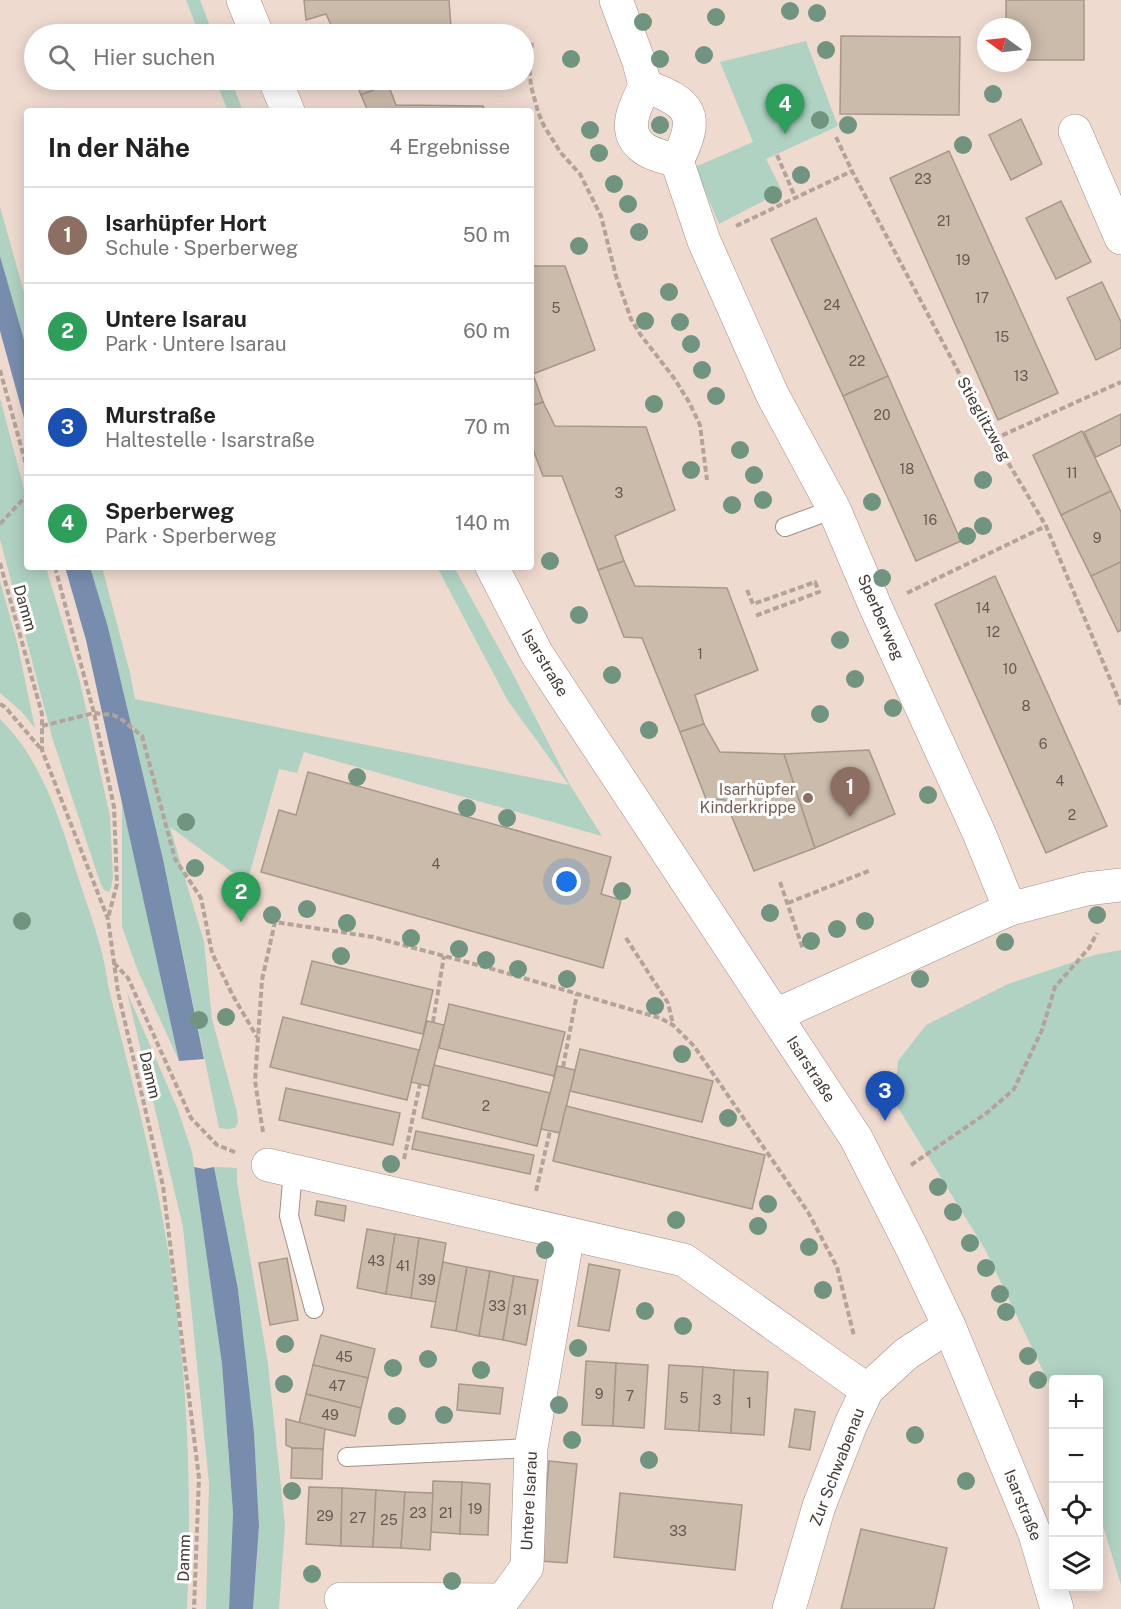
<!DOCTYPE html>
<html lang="de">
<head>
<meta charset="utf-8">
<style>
	body { margin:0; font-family:"Public Sans",sans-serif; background:#f2f2f2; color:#222 }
	.controls { position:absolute; right:18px; bottom:18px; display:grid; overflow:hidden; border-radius:6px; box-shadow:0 3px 15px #0003 }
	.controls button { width:54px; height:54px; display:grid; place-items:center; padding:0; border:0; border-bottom:2px solid #e0e0e0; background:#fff; color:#222; font:30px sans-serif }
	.compass { position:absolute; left:977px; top:18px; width:54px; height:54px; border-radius:50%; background:#fff; box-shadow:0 3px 15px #0003; rotate:285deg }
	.you { position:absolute; left:567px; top:882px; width:21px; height:21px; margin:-15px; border:4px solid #fff; border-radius:50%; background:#1a73e8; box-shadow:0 0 0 9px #1a73e833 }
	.badge { display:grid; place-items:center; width:39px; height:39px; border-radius:50%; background:#7c3aed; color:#fff; font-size:20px; font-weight:700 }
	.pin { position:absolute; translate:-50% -50px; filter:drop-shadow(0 2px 3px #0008) }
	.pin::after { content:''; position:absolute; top:32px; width:21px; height:18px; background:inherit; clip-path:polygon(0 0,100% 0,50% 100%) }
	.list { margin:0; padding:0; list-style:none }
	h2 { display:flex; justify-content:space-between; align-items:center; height:78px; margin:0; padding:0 24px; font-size:26px }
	h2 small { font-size:20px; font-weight:400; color:#767676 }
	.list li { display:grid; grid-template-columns:39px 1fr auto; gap:18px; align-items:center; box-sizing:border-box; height:96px; padding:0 24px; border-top:2px solid #e0e0e0 }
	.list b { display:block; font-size:22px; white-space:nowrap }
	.list p { margin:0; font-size:20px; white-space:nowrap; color:#767676 }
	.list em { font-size:20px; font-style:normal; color:#767676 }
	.icon { flex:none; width:33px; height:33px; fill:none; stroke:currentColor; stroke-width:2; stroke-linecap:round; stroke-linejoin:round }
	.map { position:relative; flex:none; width:1121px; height:1609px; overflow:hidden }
	.search { position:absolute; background:#fff; box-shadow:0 3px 15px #0003; left:24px; top:24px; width:510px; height:66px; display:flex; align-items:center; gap:15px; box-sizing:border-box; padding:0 21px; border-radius:33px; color:#767676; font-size:22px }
	.panel { position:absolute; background:#fff; box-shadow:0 3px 15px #0003; left:24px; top:108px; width:510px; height:462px; border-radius:6px }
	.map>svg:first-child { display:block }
	.green { fill:#b0d2c2 }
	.water { fill:#788dad }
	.building { fill:#cabbab; stroke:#a79889; stroke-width:1.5 }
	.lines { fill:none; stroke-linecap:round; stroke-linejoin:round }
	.service-casing { stroke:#a39086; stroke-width:20 }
	.minor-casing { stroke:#a39086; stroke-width:34 }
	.secondary-casing { stroke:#a39086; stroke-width:34 }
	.path { stroke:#b3a39a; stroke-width:4; stroke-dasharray:6 3; stroke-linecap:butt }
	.service { stroke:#fff; stroke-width:18 }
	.minor { stroke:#fff; stroke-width:33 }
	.secondary { stroke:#fff; stroke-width:33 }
	.tree { fill:#719480 }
	.education-dot { fill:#8d6e63; stroke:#fff; stroke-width:2 }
	.labels { text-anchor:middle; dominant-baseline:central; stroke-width:6; stroke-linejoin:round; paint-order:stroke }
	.number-label { font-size:14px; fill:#655a53 }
	.street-label { font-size:16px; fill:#433a36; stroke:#fff }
	.education-label { font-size:16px; fill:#785e54; stroke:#fff; text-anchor:end }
</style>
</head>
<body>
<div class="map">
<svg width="1121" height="1609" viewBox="0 0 1121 1609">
	<rect width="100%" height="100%" fill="#efdacf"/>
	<g class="green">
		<polygon points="186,0 200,0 213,34 199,34"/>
		<polygon points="806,41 838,126 766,159 782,191 719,224 695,167 753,142 720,62"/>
		<polygon points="215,80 231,80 243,111 228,111"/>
		<polygon points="0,207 27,303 27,350 0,256"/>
		<polygon points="0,398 27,500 27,567 46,567 79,678 110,816 113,877 111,888 109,892 104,890 100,882 52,737 0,539"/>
		<polygon points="90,567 102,567 130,673 135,699 569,785 508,701 437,567 454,567 513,674 570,785 602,836 304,752 297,773 279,769 247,883 170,827 204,942 212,1019 237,1112 238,1123 235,1128 227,1129 219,1128 163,859 108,627"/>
		<polygon points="0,581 17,642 35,728 21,711 0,693"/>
		<path d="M0 719C45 763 61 825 80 883 91 917 104 950 108 985 130 1075 155 1164 169 1256 188 1373 192 1491 187 1609H0Z"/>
		<polygon points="122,802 179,1061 138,971 122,927"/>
		<polygon points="1121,950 1121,1585 1099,1513 1098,1380 1054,1380 1053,1392 986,1251 894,1101 898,1061 926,1025 1008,984 1094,955"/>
		<polygon points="127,992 178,1110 192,1152 222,1364 233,1513 229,1609 206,1609 209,1483 183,1227"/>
		<polygon points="214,1167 237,1168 237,1182 268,1364 285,1525 279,1609 253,1609 259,1526 254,1432 238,1289"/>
	</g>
	<g class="water">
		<polygon points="0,256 27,350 27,429 0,331"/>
		<polygon points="65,567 90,567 108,627 163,859 204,1059 179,1061 86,640"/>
		<polygon points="194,1167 204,1169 214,1167 238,1289 254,1432 259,1526 253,1609 229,1609 233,1513 222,1364"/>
	</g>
	<g class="building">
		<polygon points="304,0 449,0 451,27 432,34 335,34 326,14 306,20"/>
		<polygon points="1006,0 1084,0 1084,60 1022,60 1022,27 1006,27"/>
		<polygon points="841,36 960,37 959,115 840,114"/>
		<polygon points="355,80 400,80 361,95"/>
		<polygon points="388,84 396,105 483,106 485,111 368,111 361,95"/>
		<polygon points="1021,119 1042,164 1011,180 989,135"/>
		<polygon points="949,151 1058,393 998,420 890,178"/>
		<polygon points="1061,201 1091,262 1056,279 1026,218"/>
		<polygon points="816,218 888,376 843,396 771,239"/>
		<polygon points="531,266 565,266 595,350 533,374 543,402 531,406"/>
		<polygon points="1102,282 1121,322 1121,348 1096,360 1067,298"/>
		<polygon points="888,376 961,541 916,561 843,396"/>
		<polygon points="543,402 555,426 646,427 675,510 615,536 624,561 598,570 562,476 543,476 531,444 531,406"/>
		<polygon points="1121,414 1121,445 1096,457 1084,432"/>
		<polygon points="1082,431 1111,491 1061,515 1033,455"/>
		<polygon points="1111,491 1121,512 1121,562 1091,576 1061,515"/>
		<polygon points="624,561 635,586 727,588 758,670 695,695 704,724 680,732 642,638 624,637 598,570"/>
		<polygon points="1121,562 1121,630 1118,632 1091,576"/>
		<polygon points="995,576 1107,826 1046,853 935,604"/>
		<polygon points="704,724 720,752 784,754 815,848 754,871 725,800 706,799 680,732"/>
		<polygon points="869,750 895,814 815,848 784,754"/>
		<polygon points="308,772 611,857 601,894 621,900 603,968 261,872 279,810 296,815"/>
		<polygon points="312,961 433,990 423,1034 301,1004"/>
		<polygon points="449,1004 565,1032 554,1076 439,1048"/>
		<polygon points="283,1017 419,1050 407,1100 270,1067"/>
		<polygon points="427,1021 444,1025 429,1086 411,1082"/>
		<polygon points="580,1049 713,1081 702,1122 570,1091"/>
		<polygon points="434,1065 550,1093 537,1146 422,1118"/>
		<polygon points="557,1066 575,1070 560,1133 541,1129"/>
		<polygon points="286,1088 400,1113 393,1145 279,1120"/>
		<polygon points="566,1106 765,1155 752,1209 553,1161"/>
		<polygon points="416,1131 534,1155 530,1174 412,1149"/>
		<polygon points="317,1201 346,1206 344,1221 315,1215"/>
		<polygon points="367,1229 395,1234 386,1294 357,1288"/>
		<polygon points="395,1234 419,1238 411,1298 386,1294"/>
		<polygon points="419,1238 446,1243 436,1302 411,1298"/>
		<polygon points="287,1258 298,1320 270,1325 259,1263"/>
		<polygon points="443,1262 467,1267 456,1331 431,1327"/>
		<polygon points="589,1264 620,1270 609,1331 578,1326"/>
		<polygon points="467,1267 490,1271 479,1336 456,1331"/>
		<polygon points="490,1271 514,1276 503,1340 479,1336"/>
		<polygon points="514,1276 538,1280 526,1345 503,1340"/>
		<polygon points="321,1335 375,1349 368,1378 313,1365"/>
		<polygon points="586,1361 616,1363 613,1426 582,1425"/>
		<polygon points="616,1363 648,1365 644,1428 613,1426"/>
		<polygon points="313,1365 368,1378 361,1408 306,1394"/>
		<polygon points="669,1365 703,1367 699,1431 665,1429"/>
		<polygon points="703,1367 734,1370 731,1433 699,1431"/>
		<polygon points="734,1370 768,1372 764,1435 731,1433"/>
		<polygon points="459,1384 503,1388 500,1414 457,1410"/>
		<polygon points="306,1394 361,1408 355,1436 299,1423"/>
		<polygon points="795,1409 815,1412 810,1450 789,1447"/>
		<polygon points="286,1419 325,1429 323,1449 292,1448 286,1445"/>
		<polygon points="292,1448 323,1449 322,1479 291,1478"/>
		<polygon points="549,1461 577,1464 567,1563 540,1561"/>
		<polygon points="433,1481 462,1482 460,1534 431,1532"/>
		<polygon points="462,1482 490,1484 488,1535 460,1534"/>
		<polygon points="309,1487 342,1488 341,1546 306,1544"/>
		<polygon points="342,1488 376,1490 373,1547 341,1546"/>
		<polygon points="376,1490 405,1492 401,1548 373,1547"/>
		<polygon points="405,1492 433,1493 430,1550 401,1548"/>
		<polygon points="620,1493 742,1505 735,1570 614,1557"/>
		<polygon points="861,1529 947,1548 934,1609 841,1609"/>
	</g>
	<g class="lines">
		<defs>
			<g id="service">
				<polyline points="785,527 834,509"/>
				<polyline points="293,1171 289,1216 314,1309"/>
				<polyline points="347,1457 531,1448"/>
			</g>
			<g id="minor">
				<polyline points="616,0 639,62 645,86"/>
				<path d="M645 86C692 103 700 115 677 161 666 157 651 155 642 147 621 130 636 105 645 86Z"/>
				<polyline points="1075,131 1121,238"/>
				<polyline points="677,161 704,241 772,394 834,509 876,608 979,833 1010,909"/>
				<polyline points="776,1015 1010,909 1086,889 1121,885"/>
				<polyline points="268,1165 684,1260 867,1390"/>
				<polyline points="341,1599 503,1600 527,1567 531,1448 568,1234"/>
				<polyline points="789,1609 819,1506 851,1424 867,1390 906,1354 949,1326"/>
			</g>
			<g id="secondary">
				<polyline points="243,0 257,34"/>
				<polyline points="275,80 288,111"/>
				<polyline points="492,567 537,654 856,1138 912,1248 949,1326 1035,1534 1057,1609"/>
			</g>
		</defs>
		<use href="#service" class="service-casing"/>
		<use href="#minor" class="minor-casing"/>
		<use href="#secondary" class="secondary-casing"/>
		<g class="path">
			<polyline points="532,43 529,63 531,86 538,112 544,126 561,153 580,174 601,216 616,276 631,319 640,334 674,378 689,402 700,425 707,480"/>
			<polyline points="836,137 852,171 994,439 1046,526 1121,705"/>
			<polyline points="777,155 795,197"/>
			<polyline points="736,226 852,171"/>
			<polyline points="0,370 27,468"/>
			<polyline points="994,439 1121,382"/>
			<polyline points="0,524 27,495"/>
			<polyline points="0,563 42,714 42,750 108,919 118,992 163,1186 199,1478 194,1609"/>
			<polyline points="55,567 94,713 114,807 117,884 108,918"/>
			<polyline points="747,590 753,604 815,582 819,592 755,616"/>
			<polyline points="907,593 1046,526"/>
			<polyline points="0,704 5,707 42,750"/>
			<polyline points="42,726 94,713 113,715 120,718 142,736 175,859 201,898 212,953 233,996 257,1037"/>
			<polyline points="780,882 803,949"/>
			<polyline points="788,903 871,870"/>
			<polyline points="626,938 668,1003 673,1024"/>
			<polyline points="114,963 128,978 191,1118 217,1145 237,1153"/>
			<polyline points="433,1022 444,956"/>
			<polyline points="563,1067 577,994"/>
			<polyline points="263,1132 255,1081 262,980 275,922 373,937 489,968 660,1018 673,1025 694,1046 808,1212 837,1267 854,1336"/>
			<polyline points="404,1159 420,1084"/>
			<polyline points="911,1165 988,1112 1014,1089 1042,1030 1055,987 1089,948 1097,933"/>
			<polyline points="536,1191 550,1131"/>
		</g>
		<use href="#service" class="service"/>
		<use href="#minor" class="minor"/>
		<use href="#secondary" class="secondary"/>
	</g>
	<g class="tree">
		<circle cx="790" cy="11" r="9"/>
		<circle cx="817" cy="13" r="9"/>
		<circle cx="716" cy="17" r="9"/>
		<circle cx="643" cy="22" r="9"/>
		<circle cx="826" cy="50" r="9"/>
		<circle cx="704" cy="55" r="9"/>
		<circle cx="571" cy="59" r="9"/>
		<circle cx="660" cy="59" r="9"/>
		<circle cx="993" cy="94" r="9"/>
		<circle cx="820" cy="120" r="9"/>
		<circle cx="660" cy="125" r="9"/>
		<circle cx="848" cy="125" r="9"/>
		<circle cx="590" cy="130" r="9"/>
		<circle cx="963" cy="145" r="9"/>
		<circle cx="599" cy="153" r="9"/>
		<circle cx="801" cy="175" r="9"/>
		<circle cx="614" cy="184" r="9"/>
		<circle cx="773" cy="195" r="9"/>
		<circle cx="628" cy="204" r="9"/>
		<circle cx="639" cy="232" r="9"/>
		<circle cx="579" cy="246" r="9"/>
		<circle cx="669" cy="292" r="9"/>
		<circle cx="645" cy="321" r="9"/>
		<circle cx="680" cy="322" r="9"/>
		<circle cx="691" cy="344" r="9"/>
		<circle cx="702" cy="370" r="9"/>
		<circle cx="716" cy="396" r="9"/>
		<circle cx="654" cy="404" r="9"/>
		<circle cx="740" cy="450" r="9"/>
		<circle cx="691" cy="470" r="9"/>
		<circle cx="754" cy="475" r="9"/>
		<circle cx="983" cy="480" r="9"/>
		<circle cx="763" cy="500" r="9"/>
		<circle cx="872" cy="502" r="9"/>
		<circle cx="732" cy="505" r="9"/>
		<circle cx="983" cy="526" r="9"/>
		<circle cx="967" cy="536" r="9"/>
		<circle cx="550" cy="561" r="9"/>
		<circle cx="882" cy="578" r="9"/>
		<circle cx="579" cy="615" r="9"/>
		<circle cx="840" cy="640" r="9"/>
		<circle cx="612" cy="675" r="9"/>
		<circle cx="855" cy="679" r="9"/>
		<circle cx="893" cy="708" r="9"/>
		<circle cx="820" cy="714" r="9"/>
		<circle cx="649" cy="730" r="9"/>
		<circle cx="357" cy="777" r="9"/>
		<circle cx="928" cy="795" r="9"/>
		<circle cx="467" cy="808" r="9"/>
		<circle cx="507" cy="818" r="9"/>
		<circle cx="186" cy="822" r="9"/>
		<circle cx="195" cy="868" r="9"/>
		<circle cx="622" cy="891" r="9"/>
		<circle cx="307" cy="909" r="9"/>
		<circle cx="770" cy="913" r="9"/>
		<circle cx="272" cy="915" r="9"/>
		<circle cx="1097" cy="915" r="9"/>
		<circle cx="22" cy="921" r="9"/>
		<circle cx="865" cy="921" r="9"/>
		<circle cx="347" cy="923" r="9"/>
		<circle cx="837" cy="929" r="9"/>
		<circle cx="411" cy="938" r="9"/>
		<circle cx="811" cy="941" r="9"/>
		<circle cx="1005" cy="942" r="9"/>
		<circle cx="459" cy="949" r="9"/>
		<circle cx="341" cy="956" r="9"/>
		<circle cx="486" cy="960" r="9"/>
		<circle cx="518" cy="969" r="9"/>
		<circle cx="567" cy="979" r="9"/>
		<circle cx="920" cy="979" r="9"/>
		<circle cx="655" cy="1006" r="9"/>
		<circle cx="226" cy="1017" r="9"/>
		<circle cx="199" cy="1020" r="9"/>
		<circle cx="682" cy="1054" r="9"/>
		<circle cx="728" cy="1118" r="9"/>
		<circle cx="391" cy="1164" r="9"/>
		<circle cx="938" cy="1187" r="9"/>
		<circle cx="768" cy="1204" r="9"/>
		<circle cx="953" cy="1212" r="9"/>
		<circle cx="676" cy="1220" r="9"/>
		<circle cx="758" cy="1226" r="9"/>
		<circle cx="970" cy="1243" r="9"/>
		<circle cx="809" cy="1247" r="9"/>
		<circle cx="545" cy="1250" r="9"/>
		<circle cx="986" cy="1268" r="9"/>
		<circle cx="823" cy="1290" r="9"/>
		<circle cx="1000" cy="1294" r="9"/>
		<circle cx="645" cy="1311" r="9"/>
		<circle cx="1006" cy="1312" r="9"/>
		<circle cx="683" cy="1326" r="9"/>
		<circle cx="285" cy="1344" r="9"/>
		<circle cx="578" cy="1348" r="9"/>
		<circle cx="1028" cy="1356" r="9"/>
		<circle cx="428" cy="1359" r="9"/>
		<circle cx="393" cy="1368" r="9"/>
		<circle cx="481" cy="1370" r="9"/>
		<circle cx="1038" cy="1380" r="9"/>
		<circle cx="284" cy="1384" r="9"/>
		<circle cx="559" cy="1405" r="9"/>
		<circle cx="444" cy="1415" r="9"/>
		<circle cx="397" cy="1416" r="9"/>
		<circle cx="915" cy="1435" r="9"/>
		<circle cx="572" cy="1440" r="9"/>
		<circle cx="649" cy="1460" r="9"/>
		<circle cx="966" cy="1481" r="9"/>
		<circle cx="292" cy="1491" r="9"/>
		<circle cx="312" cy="1574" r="9"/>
		<circle cx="452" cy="1581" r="9"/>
	</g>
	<circle class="education-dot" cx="808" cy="798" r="6"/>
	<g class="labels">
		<g class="number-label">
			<text x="923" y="179">23</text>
			<text x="944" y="221">21</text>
			<text x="963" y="260">19</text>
			<text x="982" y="298">17</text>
			<text x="832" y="305">24</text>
			<text x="556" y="308">5</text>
			<text x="1002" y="337">15</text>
			<text x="857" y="361">22</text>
			<text x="1021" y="376">13</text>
			<text x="882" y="415">20</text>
			<text x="907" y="469">18</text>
			<text x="1072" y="473">11</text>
			<text x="619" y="493">3</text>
			<text x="930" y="520">16</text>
			<text x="1097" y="538">9</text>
			<text x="983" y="608">14</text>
			<text x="993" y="632">12</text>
			<text x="700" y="654">1</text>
			<text x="1010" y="669">10</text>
			<text x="1026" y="706">8</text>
			<text x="1043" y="744">6</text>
			<text x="1060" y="781">4</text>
			<text x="1072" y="815">2</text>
			<text x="436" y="864">4</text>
			<text x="486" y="1106">2</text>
			<text x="376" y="1261">43</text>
			<text x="403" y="1266">41</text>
			<text x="427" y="1280">39</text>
			<text x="497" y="1306">33</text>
			<text x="520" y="1310">31</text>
			<text x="344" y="1357">45</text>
			<text x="337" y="1386">47</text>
			<text x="599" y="1394">9</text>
			<text x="630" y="1396">7</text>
			<text x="684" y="1398">5</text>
			<text x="717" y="1400">3</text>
			<text x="749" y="1403">1</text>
			<text x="330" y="1415">49</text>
			<text x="475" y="1509">19</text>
			<text x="418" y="1513">23</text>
			<text x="446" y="1513">21</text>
			<text x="325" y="1516">29</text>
			<text x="358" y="1518">27</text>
			<text x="389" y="1520">25</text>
			<text x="678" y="1531">33</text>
		</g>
		<g class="street-label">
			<text transform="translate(984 419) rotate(61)">Stieglitzweg</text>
			<text transform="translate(25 608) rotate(74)">Damm</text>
			<text transform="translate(881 617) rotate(66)">Sperberweg</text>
			<text transform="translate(545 663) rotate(59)">Isarstraße</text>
			<text transform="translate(811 1069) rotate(57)">Isarstraße</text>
			<text transform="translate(150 1075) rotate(77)">Damm</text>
			<text transform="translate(837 1467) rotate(-69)">Zur Schwabenau</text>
			<text transform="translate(529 1501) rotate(-87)">Untere Isarau</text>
			<text transform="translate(1023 1505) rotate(68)">Isarstraße</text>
			<text transform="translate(184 1558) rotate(-88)">Damm</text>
		</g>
		<g class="education-label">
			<text x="796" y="789">Isarhüpfer<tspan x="796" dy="18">Kinderkrippe</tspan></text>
		</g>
	</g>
</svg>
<div class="controls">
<button>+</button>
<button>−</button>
<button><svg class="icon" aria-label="locate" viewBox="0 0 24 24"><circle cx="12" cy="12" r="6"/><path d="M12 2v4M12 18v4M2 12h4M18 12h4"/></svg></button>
<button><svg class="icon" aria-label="layers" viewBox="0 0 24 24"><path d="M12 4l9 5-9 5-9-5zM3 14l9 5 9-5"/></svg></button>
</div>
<svg class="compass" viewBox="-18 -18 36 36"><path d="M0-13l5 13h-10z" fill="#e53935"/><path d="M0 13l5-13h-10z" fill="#767676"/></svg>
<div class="you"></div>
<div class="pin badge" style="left:850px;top:817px;background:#8d6e63">1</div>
<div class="pin badge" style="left:241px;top:922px;background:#2e9e5b">2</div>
<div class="pin badge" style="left:885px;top:1121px;background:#1a4fb4">3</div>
<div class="pin badge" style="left:785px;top:134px;background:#2e9e5b">4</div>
<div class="search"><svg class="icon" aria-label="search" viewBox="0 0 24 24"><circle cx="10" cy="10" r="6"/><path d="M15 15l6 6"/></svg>Hier suchen</div>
<section class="panel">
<h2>In der Nähe<small>4 Ergebnisse</small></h2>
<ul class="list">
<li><span class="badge" style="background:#8d6e63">1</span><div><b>Isarhüpfer Hort</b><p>Schule · Sperberweg</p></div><em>50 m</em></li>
<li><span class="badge" style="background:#2e9e5b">2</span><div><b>Untere Isarau</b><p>Park · Untere Isarau</p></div><em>60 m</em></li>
<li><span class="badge" style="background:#1a4fb4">3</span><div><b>Murstraße</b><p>Haltestelle · Isarstraße</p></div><em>70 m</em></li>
<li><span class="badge" style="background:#2e9e5b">4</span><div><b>Sperberweg</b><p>Park · Sperberweg</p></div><em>140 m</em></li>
</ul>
</section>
</div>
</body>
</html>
